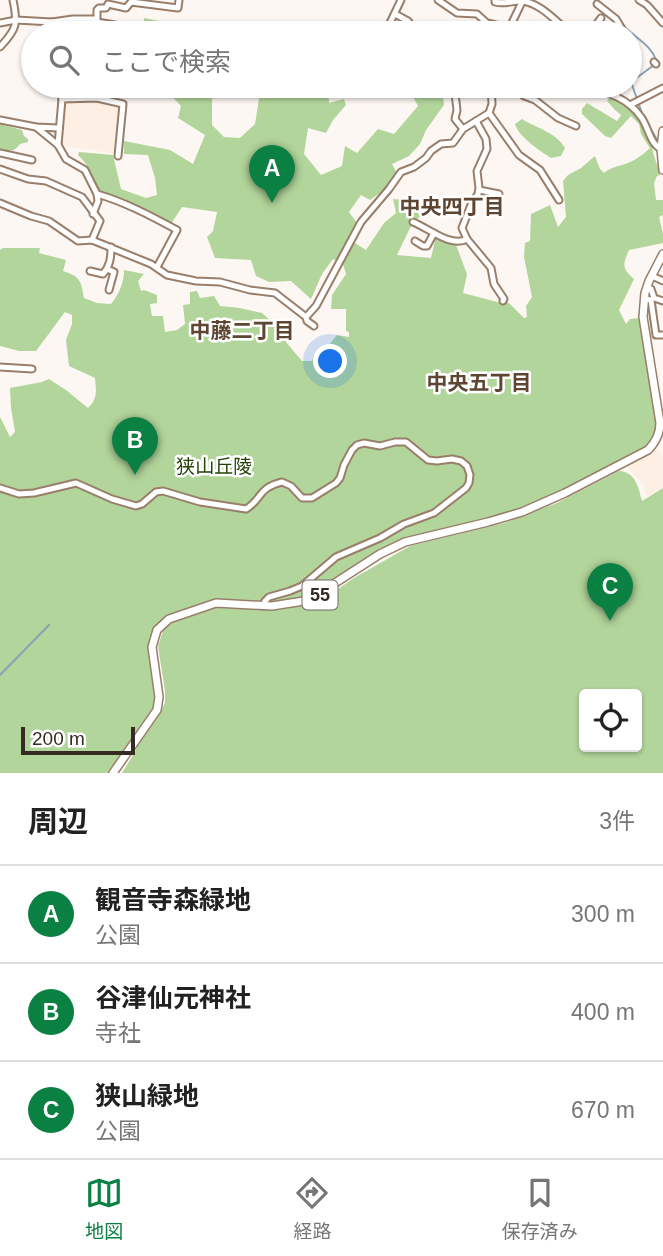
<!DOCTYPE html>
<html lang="ja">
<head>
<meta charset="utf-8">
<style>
	body { margin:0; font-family:Arial,"Noto Sans JP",sans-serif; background:#f6f6f6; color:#222 }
	.controls { position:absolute; right:21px; bottom:21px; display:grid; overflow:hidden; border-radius:7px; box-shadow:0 2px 5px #0004 }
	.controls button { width:63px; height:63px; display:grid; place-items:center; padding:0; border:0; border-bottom:2px solid #e0e0e0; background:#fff; color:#222; font:35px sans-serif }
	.scale { position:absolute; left:21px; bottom:18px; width:114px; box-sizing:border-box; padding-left:7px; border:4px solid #362b23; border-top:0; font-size:19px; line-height:24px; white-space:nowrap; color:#362b23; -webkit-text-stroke:5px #fff; paint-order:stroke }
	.you { position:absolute; left:331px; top:362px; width:24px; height:24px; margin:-18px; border:5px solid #fff; border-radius:50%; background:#1a73e8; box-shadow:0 0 0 10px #1a73e833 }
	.badge { display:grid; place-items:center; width:46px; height:46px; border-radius:50%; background:#0b8043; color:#fff; font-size:23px; font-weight:700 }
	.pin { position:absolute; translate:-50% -58px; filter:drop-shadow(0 2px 4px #0008) }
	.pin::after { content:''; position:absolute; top:37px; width:24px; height:21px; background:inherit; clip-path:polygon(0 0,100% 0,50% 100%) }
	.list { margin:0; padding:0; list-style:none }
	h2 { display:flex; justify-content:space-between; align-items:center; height:91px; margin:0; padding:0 28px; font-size:30px }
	h2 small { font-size:23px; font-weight:400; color:#767676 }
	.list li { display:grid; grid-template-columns:46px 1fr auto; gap:21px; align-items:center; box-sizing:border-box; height:98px; padding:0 28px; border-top:2px solid #e0e0e0 }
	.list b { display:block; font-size:26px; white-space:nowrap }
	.list p { margin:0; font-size:23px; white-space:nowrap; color:#767676 }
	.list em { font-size:23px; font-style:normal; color:#767676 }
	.icon { flex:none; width:38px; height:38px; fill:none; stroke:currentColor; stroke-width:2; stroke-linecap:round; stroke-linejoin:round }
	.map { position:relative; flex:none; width:663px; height:773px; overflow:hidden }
	.search { position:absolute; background:#fff; box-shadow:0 2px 5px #0004; left:21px; right:21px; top:21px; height:77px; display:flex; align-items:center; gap:18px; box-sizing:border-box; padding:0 24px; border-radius:38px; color:#767676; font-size:26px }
	.sheet { height:385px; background:#fff }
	nav { display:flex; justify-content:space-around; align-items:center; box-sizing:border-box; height:98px; border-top:2px solid #e0e0e0; background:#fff; font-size:19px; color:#767676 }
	nav a { display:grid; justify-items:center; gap:4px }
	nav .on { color:#0b8043 }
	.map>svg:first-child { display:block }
	.built { fill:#feefe4 }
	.forest { fill:#b2d59b; fill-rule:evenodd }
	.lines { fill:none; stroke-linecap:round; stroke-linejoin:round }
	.stream { stroke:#88a2ba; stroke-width:2 }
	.minor-casing { stroke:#997e6a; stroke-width:9 }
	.major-casing { stroke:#997e6a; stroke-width:10 }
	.minor { stroke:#fff; stroke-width:5 }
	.major { stroke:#fff; stroke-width:7 }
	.labels { text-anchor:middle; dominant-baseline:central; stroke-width:5; stroke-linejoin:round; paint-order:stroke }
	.shield { fill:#fff; stroke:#726b65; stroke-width:2 }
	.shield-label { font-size:18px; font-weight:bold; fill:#362b23 }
	.park-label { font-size:19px; fill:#234205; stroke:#fff }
	.neighbourhood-label { font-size:21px; font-weight:bold; fill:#5e4633; stroke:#fff }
</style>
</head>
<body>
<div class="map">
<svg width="663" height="773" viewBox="0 0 663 773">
	<rect width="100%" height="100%" fill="#fdf7f3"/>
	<g class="built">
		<polygon points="98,99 122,104 116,154 60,145 64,101"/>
		<polygon points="657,447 663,457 663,487 646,497 644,486 628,468 629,465 646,456"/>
	</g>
	<g class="forest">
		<polygon points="144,18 184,26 184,32 188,33 133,33 134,29 144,29"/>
		<path d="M170 86H233L212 99V125L224 137 240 138 255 124 261 86H279L283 96 299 97 297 86H328L329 103 344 99 346 105 333 120 326 133 308 128 304 154 321 175 342 166 345 146 357 153 378 129 394 134 418 106 407 86H442L444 105 426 130 420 144 409 156 392 164 398 175 387 188 370 200 361 195 349 212 358 224 352 241 366 250 384 223 396 213 393 199 405 200 410 193 427 208 410 228 397 255 431 258 436 236 456 245 467 274 463 293 501 303 505 301 510 304 524 318 527 317 526 306 532 297 524 257 525 243 530 241 531 214 550 205 558 227 566 217 563 181 568 175 581 168 595 156 600 169 604 173C611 167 617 167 625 164 634 161 643 155 650 148L641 134 639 124 631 116 611 138 605 136 582 114V109L587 103 617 121 621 115 615 110 607 101 610 97C626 105 640 115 648 132 651 140 653 153 655 159 657 164 659 169 660 175L657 176 654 183 656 200H663V215L659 217 663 234V243L629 250C623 264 621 268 634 279L619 310 626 324 630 319 640 318 660 423 653 445 522 512 405 542 319 596 281 606 226 602 169 619 153 640 159 703 113 773H0V417L10 437 15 432 11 408 10 388 42 382 49 379 66 390 88 408C98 399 96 390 95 378L69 366 66 340 72 324V315L65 312 36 351H19L0 346V250L3 248H40L39 253 66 260 63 271C81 277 81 281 84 298L97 303 111 304C119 294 124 283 124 270L144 274 138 281 141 291 144 290 157 295V303L150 304 152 316H163L165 332 177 330 185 324 183 305 190 304V292L197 291 200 298 214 296 220 306 240 308 262 313 289 337 286 342 302 361H312L314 355H321L337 335 349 337V332L346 331V309H331L332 295 346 274 343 264 333 259 322 274 311 299 291 281 269 282 256 276 251 260 215 258 207 237 213 231 217 212 182 207 171 224 128 201 99 192C94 178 89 165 78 155L79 152 113 155 121 189 146 198 157 195 155 178 148 155 124 154V141L170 150 193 164 205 135 178 118 181 106 168 92Z"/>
		<path d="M522 119C536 128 556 132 565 148L561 156 551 158C540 151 518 136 515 124Z"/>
		<path d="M0 124 22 130 24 136 28 139V142L20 144C14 152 10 152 0 150Z"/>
		<path d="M619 471C636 472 638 487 642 501L663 488V773H122L135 752 138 744 156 720 165 703V691L158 646 163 631 168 625 176 621 216 608 226 607 259 610H280L314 603 322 600 354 578 410 546 504 523 557 503ZM584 694H637V747H584Z"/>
	</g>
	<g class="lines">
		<g class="stream">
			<path d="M616 16C620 20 623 26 628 30 639 40 651 46 656 60"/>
			<polyline points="643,116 631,82 654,65"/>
			<polyline points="647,123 656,138"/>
			<polyline points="0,675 49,625"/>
		</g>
		<defs>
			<g id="minor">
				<polyline points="438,0 457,13 477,14 487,23 509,28"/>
				<path d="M495 0V2C506 5 513 0 523 1 542 4 557 23 571 33"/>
				<polyline points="639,0 647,5 663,23"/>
				<polyline points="597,4 616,19 622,29 618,33"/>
				<polyline points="395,14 408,21 414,29 420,33"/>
				<polyline points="52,22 54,33"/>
				<polyline points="97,22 115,25 116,33"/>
				<polyline points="0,23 16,20 52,22 73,19 96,19"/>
				<polyline points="97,33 97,10 99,8 106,8 108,4 126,8 131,2 178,8 179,0"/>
				<polyline points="388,33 389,25 401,0"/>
				<polyline points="507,33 523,0"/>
				<polyline points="590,33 601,18"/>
				<path d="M0 47C17 29 18 24 13 0"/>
				<polyline points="654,62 656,64"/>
				<polyline points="61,86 62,99"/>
				<polyline points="97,86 97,98"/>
				<polyline points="370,86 369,89 382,92"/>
				<polyline points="454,86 457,110 455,119 463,129"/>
				<polyline points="523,86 524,96 535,100 558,118 576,126"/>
				<polyline points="531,86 541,92"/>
				<path d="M583 86C605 92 626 96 641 117 648 126 650 144 661 149"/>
				<polyline points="630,105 663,88"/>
				<polyline points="489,113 519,155 540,170 559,200"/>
				<polyline points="0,120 36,127 58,128"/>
				<polyline points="476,121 486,139 487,149 477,171 479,188 478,194 471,205 462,228 467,239 491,268 494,284 504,299 503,301"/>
				<polyline points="36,127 58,145 66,159 85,170 97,194 98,201 93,214"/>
				<polyline points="58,145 62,99 97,98 123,104 118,156"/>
				<polyline points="0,153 32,160"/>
				<polyline points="0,169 28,179 46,181 82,197 100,221 92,240"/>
				<polyline points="479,190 499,194"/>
				<path d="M97 194C125 202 151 216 177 230L157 267"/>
				<polyline points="0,203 31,216 49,221 78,241 92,240 151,264 167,275 196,281 220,282 250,290 275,293 306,317 307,321 314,326"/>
				<path d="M413 222C428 228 451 248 467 239"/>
				<polyline points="415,241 423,246 427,246 434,233"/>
				<polyline points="107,269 114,272 109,290"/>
				<path d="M90 271 103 274C110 266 111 258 111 247"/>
				<polyline points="652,276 663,281"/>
				<polyline points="647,287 651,289 654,298 663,301"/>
				<polyline points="645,299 651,300 656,335 663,335"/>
				<polyline points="306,317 316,306 361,222 389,189 401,172 414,167 426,158 431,151 441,144 453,143 463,129 489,113 492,104 491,86"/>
				<polyline points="0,367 32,369"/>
				<path d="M0 488 19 494 34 493 76 483 112 499 136 506 142 504 156 492 163 491 200 502 246 509C262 500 257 488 282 482L291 486 302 498H312L336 483 340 478 344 465 352 450 357 445 364 443 380 446 395 442H406L428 460 437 461 452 459 461 461 467 466 470 475 469 483 466 488 434 513 404 524 380 538 336 557 302 586 290 591 269 597 265 601 263 606"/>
			</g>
			<g id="major">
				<polyline points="663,131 661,149 663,170"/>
				<path d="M113 773 157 710 159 697 152 647 157 630 169 619 216 603 272 606 310 600 319 596 335 583 380 554 405 542 488 522 522 512 565 493 648 450C656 442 660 434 660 423L643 317 645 293 649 281 663 254"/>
			</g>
		</defs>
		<use href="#minor" class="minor-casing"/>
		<use href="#major" class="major-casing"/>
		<use href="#minor" class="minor"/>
		<use href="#major" class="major"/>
	</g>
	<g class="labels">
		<rect class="shield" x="302.5" y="580.5" width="35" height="29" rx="5"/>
		<g class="shield-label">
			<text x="320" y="595">55</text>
		</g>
		<g class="park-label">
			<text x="214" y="466">狭山丘陵</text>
		</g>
		<g class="neighbourhood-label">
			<text x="452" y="206">中央四丁目</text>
			<text x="242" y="330">中藤二丁目</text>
			<text x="479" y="382">中央五丁目</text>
		</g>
	</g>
</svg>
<div class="controls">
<button><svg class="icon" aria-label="locate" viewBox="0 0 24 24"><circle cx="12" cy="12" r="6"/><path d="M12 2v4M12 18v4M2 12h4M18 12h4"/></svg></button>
</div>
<div class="scale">200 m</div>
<div class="you"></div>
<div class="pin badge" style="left:272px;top:203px">A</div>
<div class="pin badge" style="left:135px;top:475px">B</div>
<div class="pin badge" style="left:610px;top:621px">C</div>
<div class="search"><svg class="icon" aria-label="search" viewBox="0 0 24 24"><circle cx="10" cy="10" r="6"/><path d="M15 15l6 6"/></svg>ここで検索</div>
</div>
<section class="sheet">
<h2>周辺<small>3件</small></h2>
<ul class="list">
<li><span class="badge">A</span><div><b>観音寺森緑地</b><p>公園</p></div><em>300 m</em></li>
<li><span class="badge">B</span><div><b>谷津仙元神社</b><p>寺社</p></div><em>400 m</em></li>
<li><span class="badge">C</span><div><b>狭山緑地</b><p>公園</p></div><em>670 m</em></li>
</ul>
</section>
<nav>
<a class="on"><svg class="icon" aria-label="map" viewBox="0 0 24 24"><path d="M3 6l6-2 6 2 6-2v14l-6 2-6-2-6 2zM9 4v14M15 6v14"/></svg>地図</a>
<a><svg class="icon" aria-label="directions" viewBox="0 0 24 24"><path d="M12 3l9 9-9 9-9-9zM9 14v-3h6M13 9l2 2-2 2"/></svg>経路</a>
<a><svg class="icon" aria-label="saved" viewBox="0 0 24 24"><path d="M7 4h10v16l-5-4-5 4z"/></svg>保存済み</a>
</nav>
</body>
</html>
